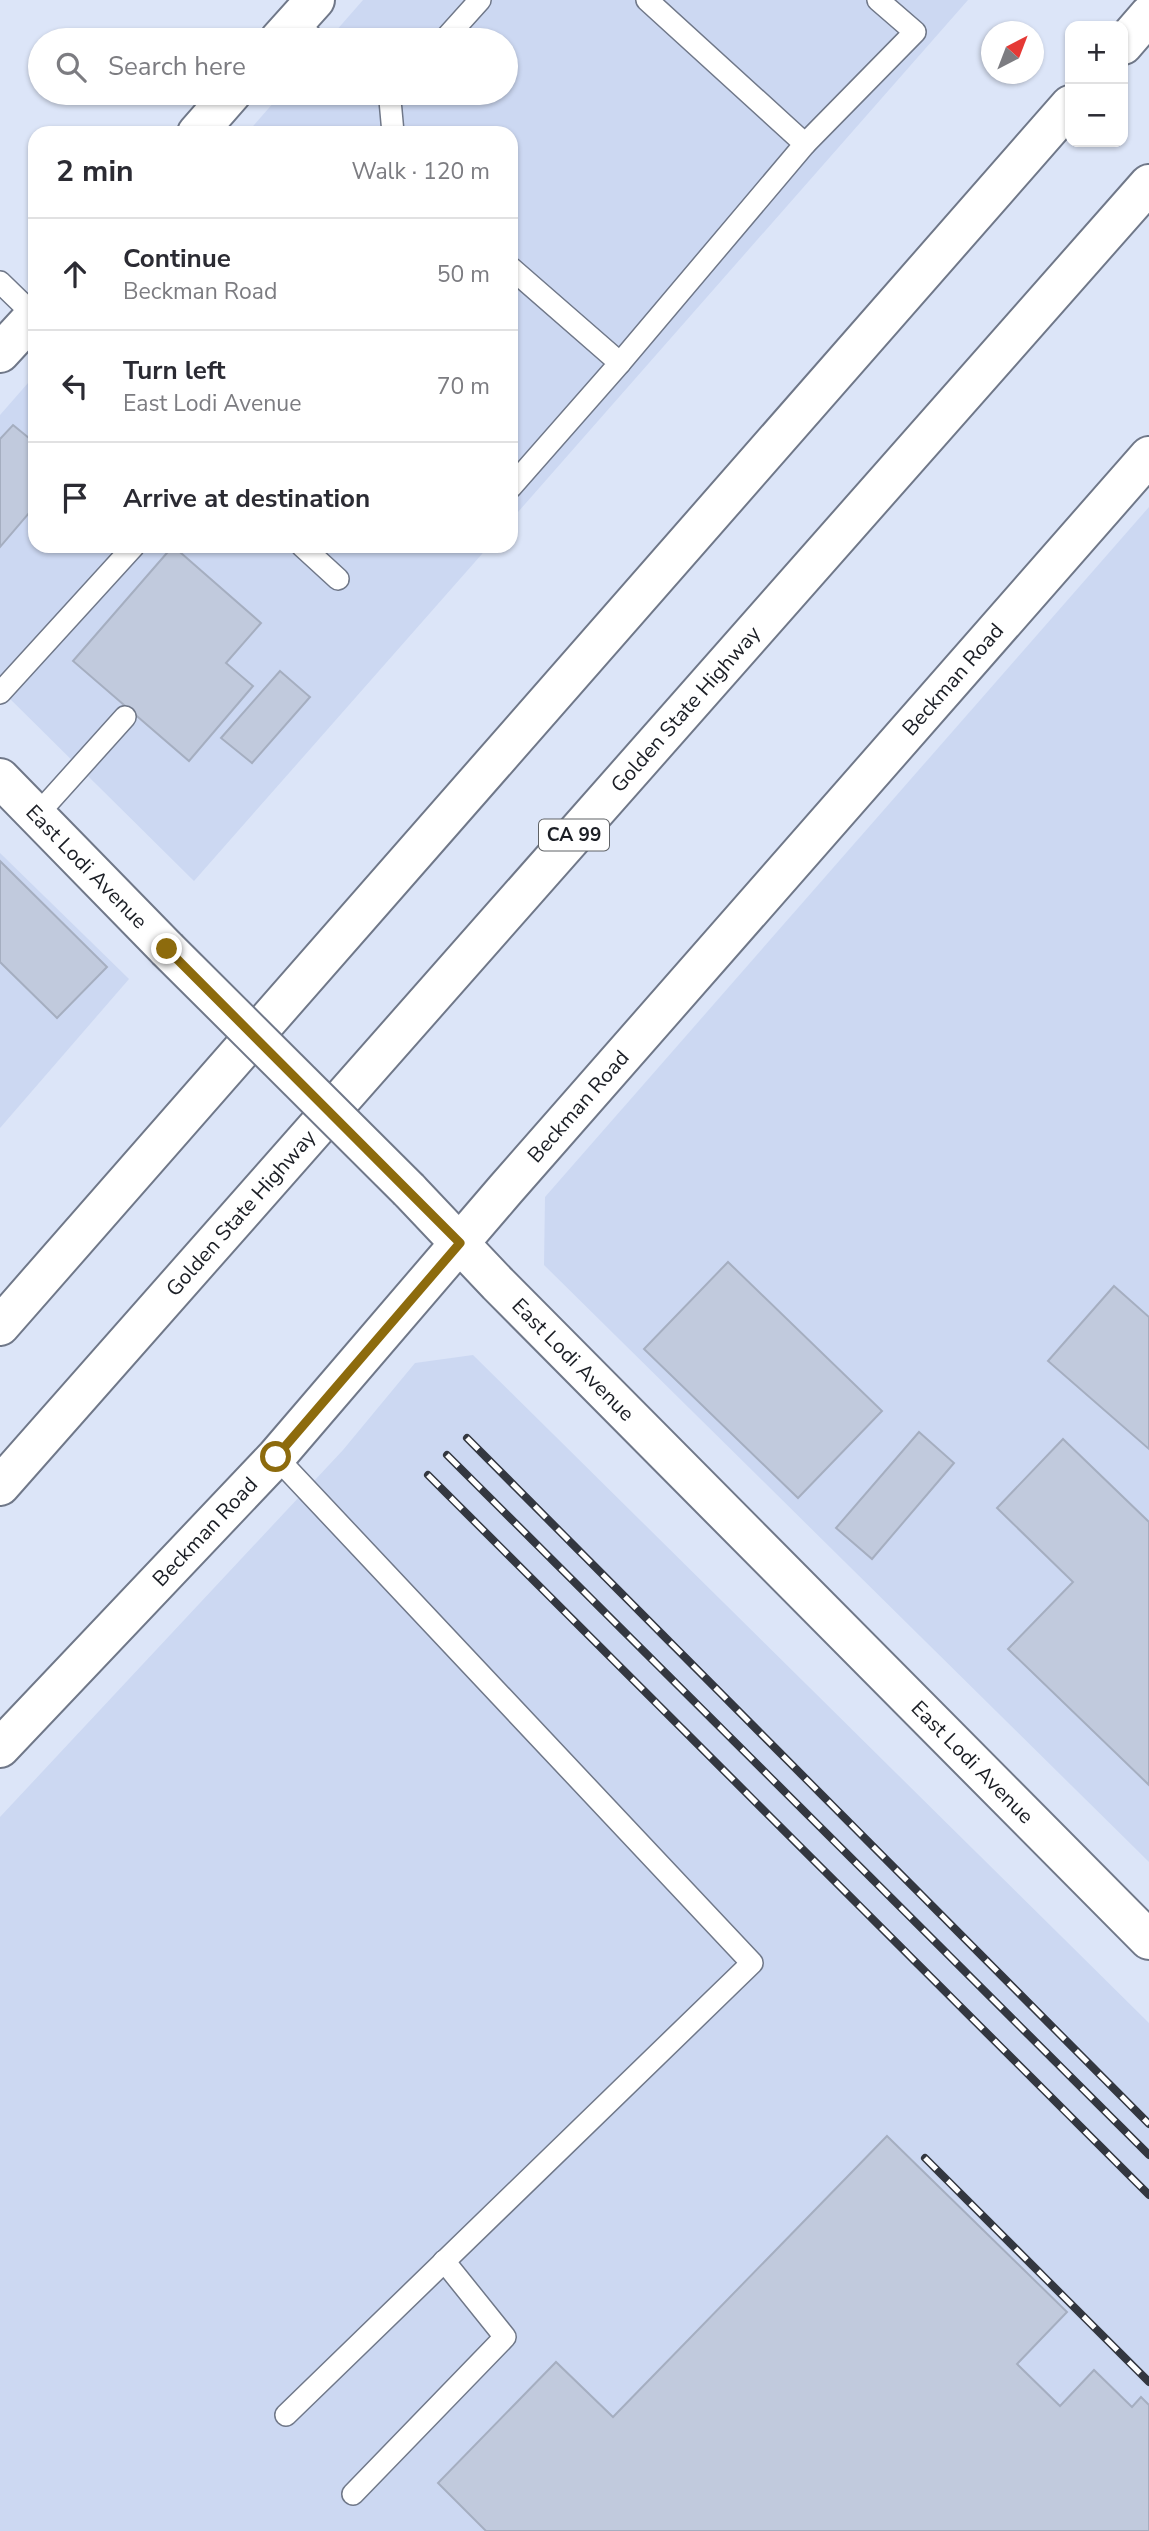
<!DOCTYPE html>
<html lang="en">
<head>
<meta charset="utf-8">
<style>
	body { margin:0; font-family:"Nunito Sans",sans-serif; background:#f2f2f3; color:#2b2b33 }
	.controls { position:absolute; right:21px; top:21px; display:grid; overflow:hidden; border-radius:14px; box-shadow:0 2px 5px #0004 }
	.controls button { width:63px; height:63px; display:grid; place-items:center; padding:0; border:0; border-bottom:2px solid #e1e1e2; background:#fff; color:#2b2b33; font:35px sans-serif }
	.compass { position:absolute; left:981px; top:21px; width:63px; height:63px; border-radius:50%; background:#fff; box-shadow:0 2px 5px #0004; rotate:42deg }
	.stop { position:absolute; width:21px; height:21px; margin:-16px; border:5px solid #8d6b0d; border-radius:50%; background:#fff }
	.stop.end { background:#8d6b0d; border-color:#fff; box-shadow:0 2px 7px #0008 }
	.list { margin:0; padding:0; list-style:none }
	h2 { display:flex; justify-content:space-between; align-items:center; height:91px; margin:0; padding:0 28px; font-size:30px }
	h2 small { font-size:23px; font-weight:400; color:#7c7c81 }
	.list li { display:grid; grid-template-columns:46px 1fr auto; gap:21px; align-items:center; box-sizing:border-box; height:112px; padding:0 28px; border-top:2px solid #e1e1e2 }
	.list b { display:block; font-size:26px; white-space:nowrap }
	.list p { margin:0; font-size:23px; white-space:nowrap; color:#7c7c81 }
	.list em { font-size:23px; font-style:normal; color:#7c7c81 }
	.icon { flex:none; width:38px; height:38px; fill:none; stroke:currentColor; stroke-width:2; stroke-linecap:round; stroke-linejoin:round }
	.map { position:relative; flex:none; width:1149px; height:2531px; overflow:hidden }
	.search { position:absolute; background:#fff; box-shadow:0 2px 5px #0004; left:28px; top:28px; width:490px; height:77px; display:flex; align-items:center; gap:18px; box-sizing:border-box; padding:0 24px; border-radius:38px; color:#7c7c81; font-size:26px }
	.panel { position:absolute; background:#fff; box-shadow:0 2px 5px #0004; left:28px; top:126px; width:490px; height:427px; border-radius:21px }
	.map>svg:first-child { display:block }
	.built { fill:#ccd8f2 }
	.building { fill:#c1cadd; stroke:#a5aec0; stroke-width:2 }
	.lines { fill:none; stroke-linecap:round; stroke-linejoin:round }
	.service-casing { stroke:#707889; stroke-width:24 }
	.minor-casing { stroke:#707889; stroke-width:42 }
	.tertiary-casing { stroke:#707889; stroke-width:42 }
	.motorway-casing { stroke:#707889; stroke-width:42 }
	.service { stroke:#fff; stroke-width:21 }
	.minor { stroke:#fff; stroke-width:38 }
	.tertiary { stroke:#fff; stroke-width:38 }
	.motorway { stroke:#fff; stroke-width:38 }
	.rail-casing { stroke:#333740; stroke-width:8 }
	.rail { stroke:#fff; stroke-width:5; stroke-dasharray:16; stroke-linecap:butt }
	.tertiary-bridge-casing { stroke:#707889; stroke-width:42; stroke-linecap:butt }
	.tertiary-bridge { stroke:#fff; stroke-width:38 }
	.route { stroke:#8d6b0d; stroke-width:9 }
	.labels { text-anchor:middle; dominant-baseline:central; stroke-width:7; stroke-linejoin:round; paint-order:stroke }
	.shield { fill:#fff; stroke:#5f6266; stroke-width:2 }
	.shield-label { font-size:19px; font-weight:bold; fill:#1b1e25 }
	.street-label { font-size:21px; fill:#1b1e25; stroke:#fff }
</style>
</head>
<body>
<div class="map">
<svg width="1149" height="2531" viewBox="0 0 1149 2531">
	<rect width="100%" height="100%" fill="#dce5f8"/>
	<g class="built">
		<polygon points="363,0 968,0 511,520 511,133 247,133 282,93 506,93 506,40 328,40"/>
		<polygon points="35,375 35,546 489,546 194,881 0,689 0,415"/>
		<polygon points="1149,507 1149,1862 544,1265 545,1197"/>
		<polygon points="0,853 129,979 0,1128"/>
		<polygon points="473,1355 1149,2023 1149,2531 0,2531 0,1817 343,1450 415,1363"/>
	</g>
	<g class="building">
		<polygon points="13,425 35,443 35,506 0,547 0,439"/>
		<polygon points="173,546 261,623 226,663 253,686 189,761 73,661"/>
		<polygon points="280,671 310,697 252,763 221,738"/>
		<polygon points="0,861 107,967 57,1018 0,962"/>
		<polygon points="728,1262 882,1411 798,1498 644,1349"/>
		<polygon points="1114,1286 1149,1317 1149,1449 1048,1361"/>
		<polygon points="919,1432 954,1463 872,1559 836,1528"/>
		<polygon points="1063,1439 1149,1522 1149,1785 1008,1649 1073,1582 997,1508"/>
		<polygon points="887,2136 1067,2312 1017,2364 1060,2406 1094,2370 1132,2407 1141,2397 1149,2405 1149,2531 486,2531 438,2483 556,2362 613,2417"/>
	</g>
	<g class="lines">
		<defs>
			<g id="service">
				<polyline points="294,23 316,40"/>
				<polyline points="444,40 480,0"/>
				<polyline points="390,100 393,133"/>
				<polyline points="805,144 915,32 878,0"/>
				<polyline points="511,268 620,363 511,487"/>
				<polyline points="0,282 35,316"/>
				<polyline points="620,363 805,144 647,0"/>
				<polyline points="302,546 338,579"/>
				<polyline points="0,693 134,546"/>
				<polyline points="36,816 125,717"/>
				<polyline points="276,1457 752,1963 286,2415"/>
				<polyline points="353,2494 505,2337 444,2261"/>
			</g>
			<g id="minor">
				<polyline points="279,40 315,0"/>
				<polyline points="197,133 232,93"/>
				<polyline points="0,353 35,315"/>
			</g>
			<g id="tertiary">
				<path id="s1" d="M0 778 167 949"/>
				<path id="s2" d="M409 1190 498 1284 1149 1940"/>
				<path id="s3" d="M0 1748 276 1457 505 1190 1149 456"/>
			</g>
			<g id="motorway">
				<polyline points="1123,45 1149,15"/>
				<polyline points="0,1326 1070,105"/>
				<path id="s4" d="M0 1486 1149 184"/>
			</g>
		</defs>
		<use href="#service" class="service-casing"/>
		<use href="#minor" class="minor-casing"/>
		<use href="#tertiary" class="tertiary-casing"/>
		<use href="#motorway" class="motorway-casing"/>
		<use href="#service" class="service"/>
		<use href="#minor" class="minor"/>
		<use href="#tertiary" class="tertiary"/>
		<use href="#motorway" class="motorway"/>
		<defs>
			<g id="rail">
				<polyline points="467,1438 1149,2124"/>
				<polyline points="447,1455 1149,2155"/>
				<polyline points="428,1475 1149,2195"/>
				<polyline points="925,2158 1149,2382"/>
			</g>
		</defs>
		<use href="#rail" class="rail-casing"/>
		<use href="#rail" class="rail"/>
		<defs>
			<polyline id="tertiary-bridge" points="167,949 409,1190"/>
		</defs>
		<use href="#tertiary-bridge" class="tertiary-bridge-casing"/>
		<use href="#tertiary-bridge" class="tertiary-bridge"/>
	</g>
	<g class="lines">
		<polyline class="route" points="167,949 460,1243 276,1457"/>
	</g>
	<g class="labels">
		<rect class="shield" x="539" y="819.5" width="70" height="31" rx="5"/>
		<g class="shield-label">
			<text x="574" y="835">CA 99</text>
		</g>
		<g class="street-label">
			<text stroke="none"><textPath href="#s3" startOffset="1432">Beckman Road</textPath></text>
			<text stroke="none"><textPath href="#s4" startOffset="1036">Golden State Highway</textPath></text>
			<text stroke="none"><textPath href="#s1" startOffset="124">East Lodi Avenue</textPath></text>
			<text stroke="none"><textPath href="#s3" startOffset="864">Beckman Road</textPath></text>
			<text stroke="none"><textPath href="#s4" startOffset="364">Golden State Highway</textPath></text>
			<text stroke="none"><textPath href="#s2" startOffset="236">East Lodi Avenue</textPath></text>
			<text stroke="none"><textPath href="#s3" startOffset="298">Beckman Road</textPath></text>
			<text stroke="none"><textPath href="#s2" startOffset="803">East Lodi Avenue</textPath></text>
		</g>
	</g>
</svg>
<div class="controls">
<button>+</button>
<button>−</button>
</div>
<svg class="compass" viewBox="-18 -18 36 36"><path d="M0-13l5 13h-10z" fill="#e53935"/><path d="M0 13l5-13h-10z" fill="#7c7c81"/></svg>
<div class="stop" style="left:276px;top:1457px"></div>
<div class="stop end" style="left:167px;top:949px"></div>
<div class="search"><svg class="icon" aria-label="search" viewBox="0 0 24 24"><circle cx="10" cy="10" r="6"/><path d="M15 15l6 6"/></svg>Search here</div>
<section class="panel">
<h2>2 min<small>Walk · 120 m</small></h2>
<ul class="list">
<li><svg class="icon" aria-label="ahead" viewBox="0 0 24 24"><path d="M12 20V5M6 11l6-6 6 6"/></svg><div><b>Continue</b><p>Beckman Road</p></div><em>50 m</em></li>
<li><svg class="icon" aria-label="left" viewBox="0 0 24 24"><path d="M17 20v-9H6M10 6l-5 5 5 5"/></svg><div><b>Turn left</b><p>East Lodi Avenue</p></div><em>70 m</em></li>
<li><svg class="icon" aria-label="arrive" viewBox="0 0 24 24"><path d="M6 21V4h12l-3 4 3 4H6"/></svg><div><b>Arrive at destination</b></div></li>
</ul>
</section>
</div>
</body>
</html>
